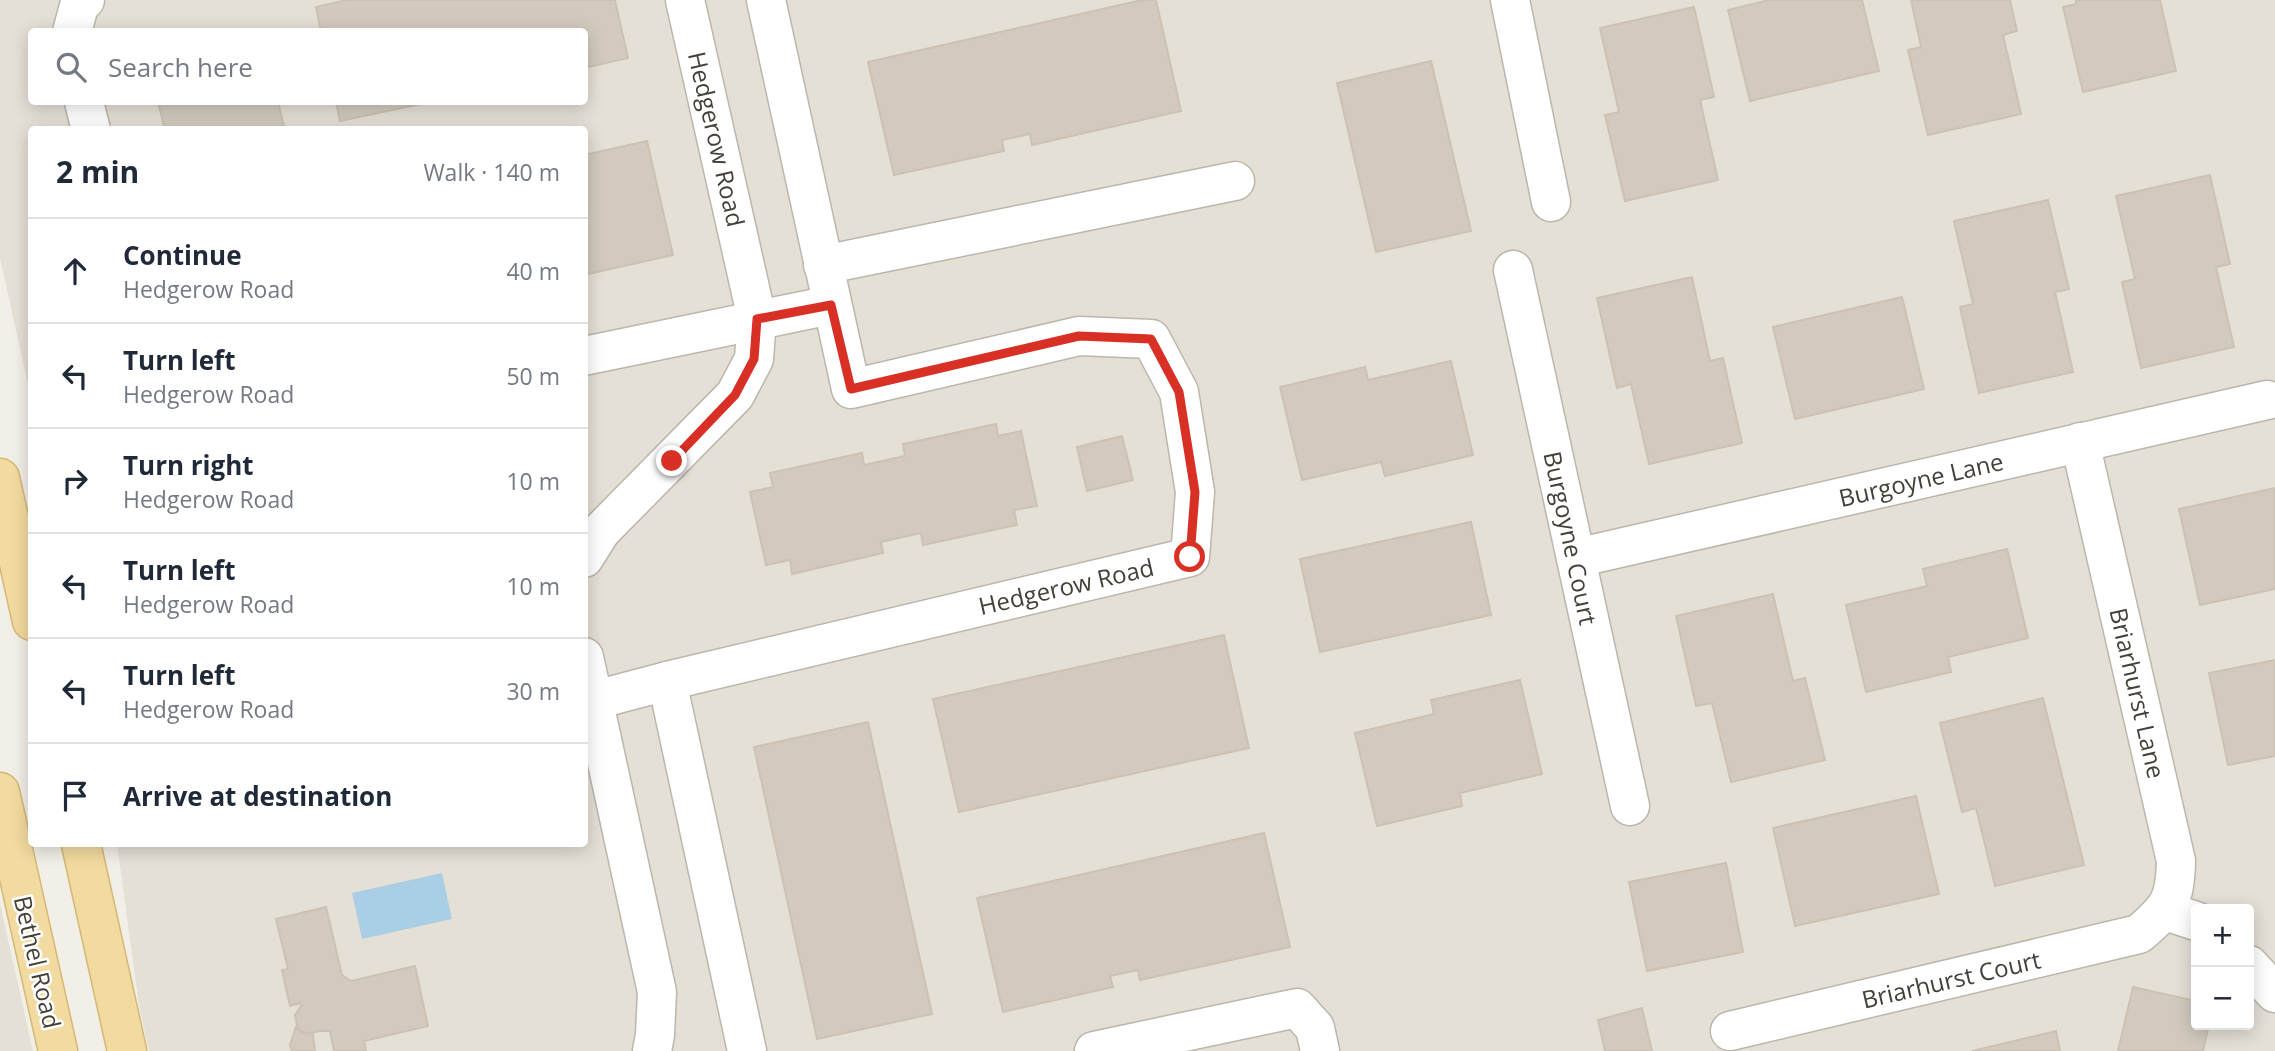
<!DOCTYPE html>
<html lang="en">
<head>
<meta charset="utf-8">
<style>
	body { margin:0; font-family:"Open Sans",sans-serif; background:#f2f2f3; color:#1f2937 }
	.controls { position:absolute; right:21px; bottom:21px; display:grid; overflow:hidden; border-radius:7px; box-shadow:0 4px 18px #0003 }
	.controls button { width:63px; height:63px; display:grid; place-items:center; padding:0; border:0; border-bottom:2px solid #e0e1e3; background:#fff; color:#1f2937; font:35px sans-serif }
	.stop { position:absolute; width:21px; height:21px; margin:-16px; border:5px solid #d93025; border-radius:50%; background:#fff }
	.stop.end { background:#d93025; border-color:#fff; box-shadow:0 2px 7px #0008 }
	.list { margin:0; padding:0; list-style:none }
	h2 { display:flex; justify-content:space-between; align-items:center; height:91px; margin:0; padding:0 28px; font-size:30px }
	h2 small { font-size:23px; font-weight:400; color:#747a83 }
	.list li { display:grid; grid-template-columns:46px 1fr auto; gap:21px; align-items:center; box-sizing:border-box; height:105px; padding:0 28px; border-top:2px solid #e0e1e3 }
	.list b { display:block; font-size:26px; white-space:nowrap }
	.list p { margin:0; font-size:23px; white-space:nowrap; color:#747a83 }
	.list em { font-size:23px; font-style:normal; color:#747a83 }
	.icon { flex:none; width:38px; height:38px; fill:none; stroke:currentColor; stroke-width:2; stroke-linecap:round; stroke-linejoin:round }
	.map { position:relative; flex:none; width:2275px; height:1051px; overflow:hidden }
	.search { position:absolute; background:#fff; box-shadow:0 4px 18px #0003; left:28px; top:28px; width:560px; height:77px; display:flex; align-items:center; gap:18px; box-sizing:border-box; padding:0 24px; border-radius:7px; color:#747a83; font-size:26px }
	.panel { position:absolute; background:#fff; box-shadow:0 4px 18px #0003; left:28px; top:126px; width:560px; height:721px; border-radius:7px }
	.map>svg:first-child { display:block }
	.residential { fill:#e5e0d6; fill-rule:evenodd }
	.water { fill:#abcee7 }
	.building { fill:#d2cabe; stroke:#ccc2b3; stroke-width:2 }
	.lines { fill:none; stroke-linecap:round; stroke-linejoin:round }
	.street-casing { stroke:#bcb6ab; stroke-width:41 }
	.primary-casing { stroke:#d5b872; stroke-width:41 }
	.street { stroke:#fff; stroke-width:38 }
	.primary { stroke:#f2dba0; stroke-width:38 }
	.route { stroke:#d93025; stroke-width:9 }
	.labels { text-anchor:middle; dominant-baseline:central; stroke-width:5; stroke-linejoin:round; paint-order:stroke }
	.street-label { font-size:24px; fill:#443f37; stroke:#fff }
</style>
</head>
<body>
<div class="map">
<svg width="2275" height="1051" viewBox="0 0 2275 1051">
	<rect width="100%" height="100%" fill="#f2efe8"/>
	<g class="residential">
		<path d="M0 0H2275V1051H149L139 1006 117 844H584V130H32L31 398 0 258ZM32 32H584V102H32ZM2196 909H2249V1025H2196Z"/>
		<polygon points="0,904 33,1051 0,1051"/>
	</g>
	<polygon class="water" points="442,873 452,919 362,939 352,893"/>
	<g class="building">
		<polygon points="347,0 615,0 628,58 584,68 584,32 321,32 316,7"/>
		<polygon points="1142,0 1156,0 1181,111 1032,145 1030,134 1002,140 1004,151 894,175 868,62"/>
		<polygon points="1769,0 1862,0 1879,71 1750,101 1728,10"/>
		<polygon points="1911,0 2010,0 2017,31 2003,35 2021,114 1928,135 1908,50 1921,47"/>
		<polygon points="2076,0 2160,0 2176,71 2083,92 2063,7 2076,4"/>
		<polygon points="1694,7 1714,97 1700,100 1718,180 1625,201 1605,115 1619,112 1600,28"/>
		<polygon points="1431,61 1471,231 1376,252 1337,83"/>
		<polygon points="158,102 278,102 285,130 165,130"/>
		<polygon points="336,102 430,102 340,121"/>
		<polygon points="647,141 673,255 584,275 584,155"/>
		<polygon points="2210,175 2230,264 2216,267 2234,347 2141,368 2122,282 2135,279 2116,196"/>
		<polygon points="2048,200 2069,289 2055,292 2073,372 1979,393 1960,307 1973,304 1954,221"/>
		<polygon points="1692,277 1710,361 1723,358 1742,443 1649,464 1631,384 1617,388 1597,298"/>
		<polygon points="1902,297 1924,389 1795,419 1773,327"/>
		<polygon points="1451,361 1473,455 1385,476 1381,462 1302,480 1280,387 1365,367 1368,380"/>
		<polygon points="996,424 998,436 1021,431 1037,506 1014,510 1017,525 923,545 921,533 881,542 883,553 792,574 790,560 766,565 750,492 773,487 770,473 862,453 864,465 905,456 903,444"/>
		<polygon points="1122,436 1133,480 1087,491 1077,447"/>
		<polygon points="2275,488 2275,589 2200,605 2179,509"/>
		<polygon points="1471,522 1491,615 1320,652 1300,559"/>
		<polygon points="2007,549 2028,638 1948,657 1951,672 1866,692 1846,605 1927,586 1923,569"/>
		<polygon points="1773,594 1793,681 1805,678 1825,760 1731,782 1712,703 1696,706 1676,616"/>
		<polygon points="1224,635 1249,748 959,812 933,699"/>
		<polygon points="2275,660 2275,756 2228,765 2209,673"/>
		<polygon points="1520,680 1542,774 1460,793 1462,806 1377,826 1355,733 1434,714 1431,700"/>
		<polygon points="2043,698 2084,865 1995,886 1976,808 1962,812 1940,723"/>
		<polygon points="868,722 932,1014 817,1039 754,747"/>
		<polygon points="1916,796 1939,894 1795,926 1773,828"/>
		<polygon points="1264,833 1290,947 1140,980 1138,970 1110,976 1113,987 1003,1012 977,898"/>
		<polygon points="1726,863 1743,952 1647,971 1629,882"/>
		<polygon points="326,907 342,975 351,981 415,966 428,1026 364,1041 366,1051 334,1051 330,1031 319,1031 308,1034 298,1030 295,1015 301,1006 300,1003 290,1006 282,970 288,969 276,919"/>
		<polygon points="2133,987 2196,1001 2196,1025 2209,1025 2203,1051 2118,1051"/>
		<polygon points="1642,1008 1652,1051 1605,1051 1598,1020"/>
		<polygon points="296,1027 303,1033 313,1034 315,1051 292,1051 290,1045"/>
		<polygon points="2056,1031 2060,1051 1972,1051"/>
	</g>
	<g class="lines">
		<defs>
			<g id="street">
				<polyline points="1510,0 1551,202"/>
				<polyline points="72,32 79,6 85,0"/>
				<polyline points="84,102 91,130"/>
				<polyline points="823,265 1235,181"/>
				<polyline points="1513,270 1630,806"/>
				<polyline points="584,356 831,305"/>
				<polyline points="584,558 601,531 735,395 754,359 757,319 685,0"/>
				<polyline points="1576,558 2267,400"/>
				<polyline points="584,657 657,992 655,1035 652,1051"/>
				<polyline points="667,681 747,1051"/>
				<polyline points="595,700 667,681 1190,557 1195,492 1179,392 1151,339 1079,336 851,389 766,0"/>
				<polyline points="2165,911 2196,921"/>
				<polyline points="2249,965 2275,993"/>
				<path d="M1730 1031 2139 934C2169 908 2175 901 2176 861L2080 442"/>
				<polyline points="1094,1051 1297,1008 1315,1028 1320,1051"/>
			</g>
			<g id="primary">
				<polyline points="0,478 32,621"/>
				<polyline points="0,792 58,1051"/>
				<polyline points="81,844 127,1051"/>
			</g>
		</defs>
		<use href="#street" class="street-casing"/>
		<use href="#primary" class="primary-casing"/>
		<use href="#street" class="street"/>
		<use href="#primary" class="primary"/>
	</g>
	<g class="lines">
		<polyline class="route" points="672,461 735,395 754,359 757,319 831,305 851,389 1079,336 1151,339 1179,392 1195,492 1190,557"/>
	</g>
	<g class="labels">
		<g class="street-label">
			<text transform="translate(717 139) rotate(77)">Hedgerow Road</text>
			<text transform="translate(1921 479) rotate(-13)">Burgoyne Lane</text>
			<text transform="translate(1571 538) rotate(78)">Burgoyne Court</text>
			<text transform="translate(1066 586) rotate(-13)">Hedgerow Road</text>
			<text transform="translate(2138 693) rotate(77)">Briarhurst Lane</text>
			<text transform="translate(38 962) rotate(77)">Bethel Road</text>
			<text transform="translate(1951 979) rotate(-13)">Briarhurst Court</text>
		</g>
	</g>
</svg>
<div class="controls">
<button>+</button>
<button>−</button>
</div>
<div class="stop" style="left:1190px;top:557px"></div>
<div class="stop end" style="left:672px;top:461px"></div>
<div class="search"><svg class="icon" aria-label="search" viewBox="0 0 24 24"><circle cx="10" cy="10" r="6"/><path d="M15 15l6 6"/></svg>Search here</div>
<section class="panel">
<h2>2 min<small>Walk · 140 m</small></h2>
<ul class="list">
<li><svg class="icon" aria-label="ahead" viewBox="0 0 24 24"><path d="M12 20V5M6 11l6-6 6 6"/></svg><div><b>Continue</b><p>Hedgerow Road</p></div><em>40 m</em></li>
<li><svg class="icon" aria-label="left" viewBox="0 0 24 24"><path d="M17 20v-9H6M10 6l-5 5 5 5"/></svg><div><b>Turn left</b><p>Hedgerow Road</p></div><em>50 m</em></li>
<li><svg class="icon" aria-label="right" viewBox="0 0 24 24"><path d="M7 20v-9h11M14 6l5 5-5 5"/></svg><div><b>Turn right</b><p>Hedgerow Road</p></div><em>10 m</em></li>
<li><svg class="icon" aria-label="left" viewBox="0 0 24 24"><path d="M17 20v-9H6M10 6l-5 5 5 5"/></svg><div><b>Turn left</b><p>Hedgerow Road</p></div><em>10 m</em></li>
<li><svg class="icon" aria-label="left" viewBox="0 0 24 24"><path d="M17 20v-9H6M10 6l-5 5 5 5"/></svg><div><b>Turn left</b><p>Hedgerow Road</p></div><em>30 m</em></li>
<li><svg class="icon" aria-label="arrive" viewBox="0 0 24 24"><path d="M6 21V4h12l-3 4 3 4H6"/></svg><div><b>Arrive at destination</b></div></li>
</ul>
</section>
</div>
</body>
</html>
